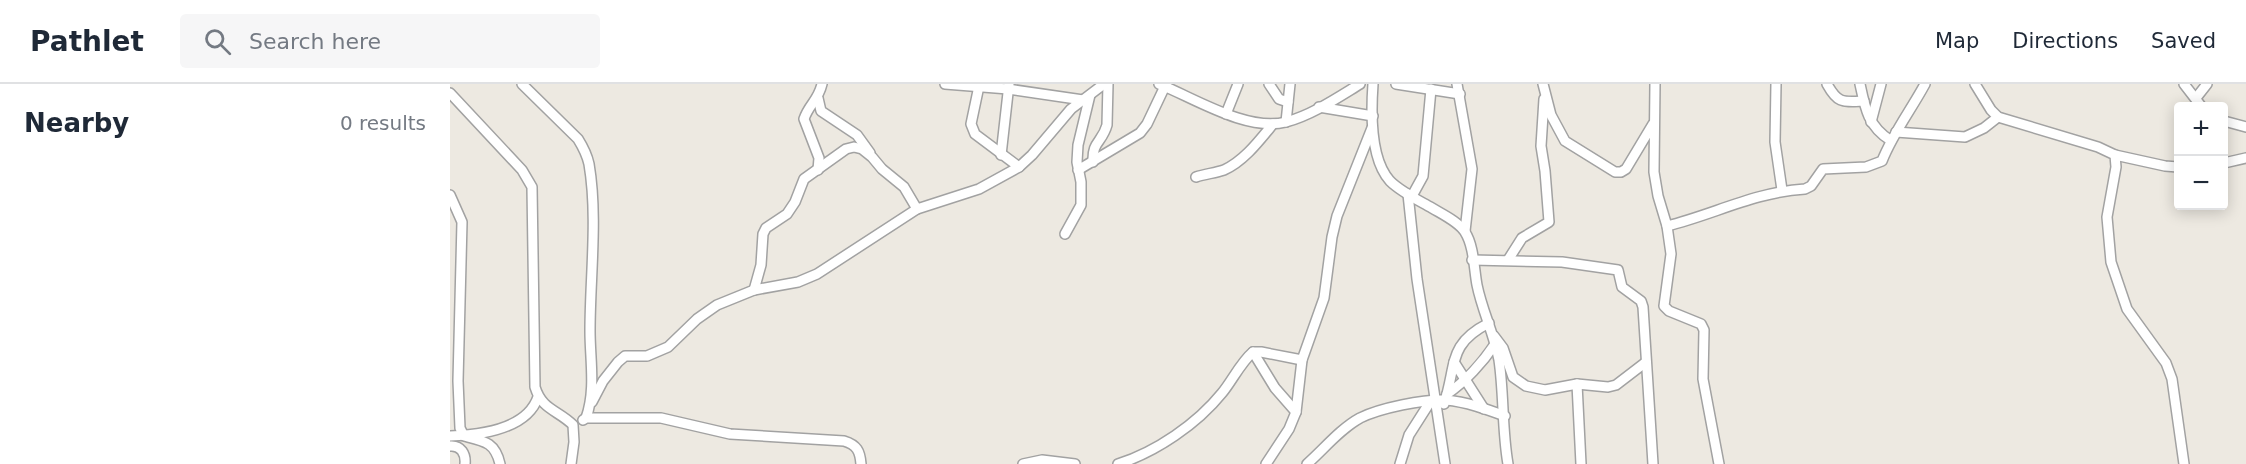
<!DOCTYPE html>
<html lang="en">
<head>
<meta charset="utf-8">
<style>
	body { margin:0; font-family:"DejaVu Sans",sans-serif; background:#f6f6f7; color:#1f2937 }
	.controls { position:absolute; right:18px; top:18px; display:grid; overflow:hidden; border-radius:6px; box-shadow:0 3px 15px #0003 }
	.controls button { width:54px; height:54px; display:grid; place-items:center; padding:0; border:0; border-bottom:2px solid #e0e1e3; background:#fff; color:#1f2937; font:30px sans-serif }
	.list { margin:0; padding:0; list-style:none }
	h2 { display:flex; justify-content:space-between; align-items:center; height:78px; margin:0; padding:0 24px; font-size:26px }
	h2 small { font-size:20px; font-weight:400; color:#747a83 }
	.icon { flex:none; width:33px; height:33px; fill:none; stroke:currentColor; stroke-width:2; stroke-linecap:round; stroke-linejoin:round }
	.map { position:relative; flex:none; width:1796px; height:380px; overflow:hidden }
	header { display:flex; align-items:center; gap:36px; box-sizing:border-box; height:84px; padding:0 30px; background:#fff; border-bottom:2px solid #e0e1e3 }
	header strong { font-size:28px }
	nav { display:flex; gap:33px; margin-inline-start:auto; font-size:21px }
	.search { width:420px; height:54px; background:#f6f6f7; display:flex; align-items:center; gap:15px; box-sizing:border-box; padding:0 21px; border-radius:6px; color:#747a83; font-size:22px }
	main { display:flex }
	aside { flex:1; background:#fff }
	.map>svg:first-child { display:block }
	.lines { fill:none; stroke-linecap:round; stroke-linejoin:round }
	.minor-casing { stroke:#a2a2a2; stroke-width:12 }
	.minor { stroke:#fff; stroke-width:9 }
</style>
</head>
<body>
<header>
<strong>Pathlet</strong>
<div class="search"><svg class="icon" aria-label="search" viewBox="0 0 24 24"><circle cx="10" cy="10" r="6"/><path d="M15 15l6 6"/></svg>Search here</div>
<nav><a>Map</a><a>Directions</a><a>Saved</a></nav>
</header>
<main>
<aside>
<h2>Nearby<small>0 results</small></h2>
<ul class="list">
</ul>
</aside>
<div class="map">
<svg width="1796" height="380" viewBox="0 0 1796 380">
	<rect width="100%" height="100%" fill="#ede9e1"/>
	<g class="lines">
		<defs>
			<g id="minor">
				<path d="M72 0 128 55C133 63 137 71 139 80 148 133 140 193 140 247 140 276 146 306 136 334"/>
				<polyline points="495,0 558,5 633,16"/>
				<path d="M709 0C744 14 797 48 836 38 862 31 887 14 910 0"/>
				<polyline points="819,0 829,15 838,18"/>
				<path d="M923 0C921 28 920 75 940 97 951 108 968 116 982 124 992 130 1009 138 1015 148 1024 162 1024 185 1027 201 1032 226 1044 250 1049 276 1054 310 1052 346 1058 380"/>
				<polyline points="946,0 1010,10"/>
				<polyline points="1007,0 1022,85 1015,147"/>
				<polyline points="1093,0 1101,31 1115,57 1165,88 1171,88 1176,85 1203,40"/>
				<polyline points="1205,0 1204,88 1208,112 1217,142 1221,170 1214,222 1219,227 1251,240 1254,246 1253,295 1269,380"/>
				<polyline points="1326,0 1325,58 1332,106"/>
				<path d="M1377 0C1388 20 1393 18 1414 17"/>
				<path d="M1410 0C1415 24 1418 42 1440 56"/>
				<polyline points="1525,0 1541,26 1548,33 1648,63 1665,71 1666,83 1657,133 1661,178 1677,225 1716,279 1722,295 1734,380"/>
				<polyline points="1734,0 1751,22"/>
				<polyline points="529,2 521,40 525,50 569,83"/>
				<path d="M0 9 72 86 82 103 85 303C92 326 108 326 123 341L124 358 121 380"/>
				<polyline points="368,14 371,27 407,51 420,69"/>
				<polyline points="1746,14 1757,0"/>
				<polyline points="869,23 923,32"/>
				<polyline points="776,30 788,0"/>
				<polyline points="1774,37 1796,43"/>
				<polyline points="836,38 840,0"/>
				<polyline points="1421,38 1431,0"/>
				<polyline points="1446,48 1515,53 1534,44 1548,33"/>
				<polyline points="551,71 559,0"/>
				<polyline points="1665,71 1715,82 1728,83"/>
				<path d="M643 78C642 57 652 59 657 41L658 0"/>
				<polyline points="1774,79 1796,74"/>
				<path d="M368 86 369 74 354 35C359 20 368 17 372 0"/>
				<polyline points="628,86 690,49 697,40 716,0"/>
				<path d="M746 93C755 90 765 89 774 86 794 77 809 57 823 40"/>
				<polyline points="958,110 967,195 995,380"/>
				<path d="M0 111 12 138 8 297 10 344 14 352C34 357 45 358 50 380"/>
				<polyline points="962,112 973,92 981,5"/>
				<path d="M1217 142C1265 130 1305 108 1355 105L1361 102 1373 85 1416 83 1432 77C1443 49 1461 26 1475 0"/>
				<polyline points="615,150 631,121 631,98 627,78 628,61 640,11"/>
				<polyline points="1022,176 1112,178 1168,186 1172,203 1191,217 1193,223 1203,380"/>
				<polyline points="1058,176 1072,154 1099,138 1095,87 1091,62 1094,15"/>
				<polyline points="304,206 311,181 313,150 316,144 337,130 345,118 354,95 396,65 404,63 412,65 422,73 432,85 454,103 467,125"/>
				<polyline points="1044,252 1053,264 1063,293 1076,302 1095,306 1127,300 1158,303 1166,301 1196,278"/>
				<polyline points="803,268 825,304 846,328"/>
				<polyline points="1004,278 1034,325"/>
				<polyline points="1127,300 1131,380"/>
				<path d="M997 310C1015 298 1033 278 1045 260"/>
				<polyline points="142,318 153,297 168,278 175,272 197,272 218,263 247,235 267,221 304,206 348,198 367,190 467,125 529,105 569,83 582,71 621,25 654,0"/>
				<path d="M994 320C1007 281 997 260 1039 239"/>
				<path d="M133 336 136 334H211L280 350 394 357C407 361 410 367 411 380"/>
				<path d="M0 352C30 351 77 345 88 313"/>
				<path d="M0 362C11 361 16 370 15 380"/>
				<polyline points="573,380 592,376 625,380"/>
				<path d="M668 380C706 368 747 340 772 309 782 297 791 278 803 268H811L852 276"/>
				<polyline points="816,380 839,345 846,328 852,276 874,214 882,153 887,132 922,44"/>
				<path d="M857 380C874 365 890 345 910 334 930 324 974 315 996 316 1017 318 1036 325 1055 332"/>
				<polyline points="950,380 959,351 980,318"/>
			</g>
		</defs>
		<use href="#minor" class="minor-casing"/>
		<use href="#minor" class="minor"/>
	</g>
</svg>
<div class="controls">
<button>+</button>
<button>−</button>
</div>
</div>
</main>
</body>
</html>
